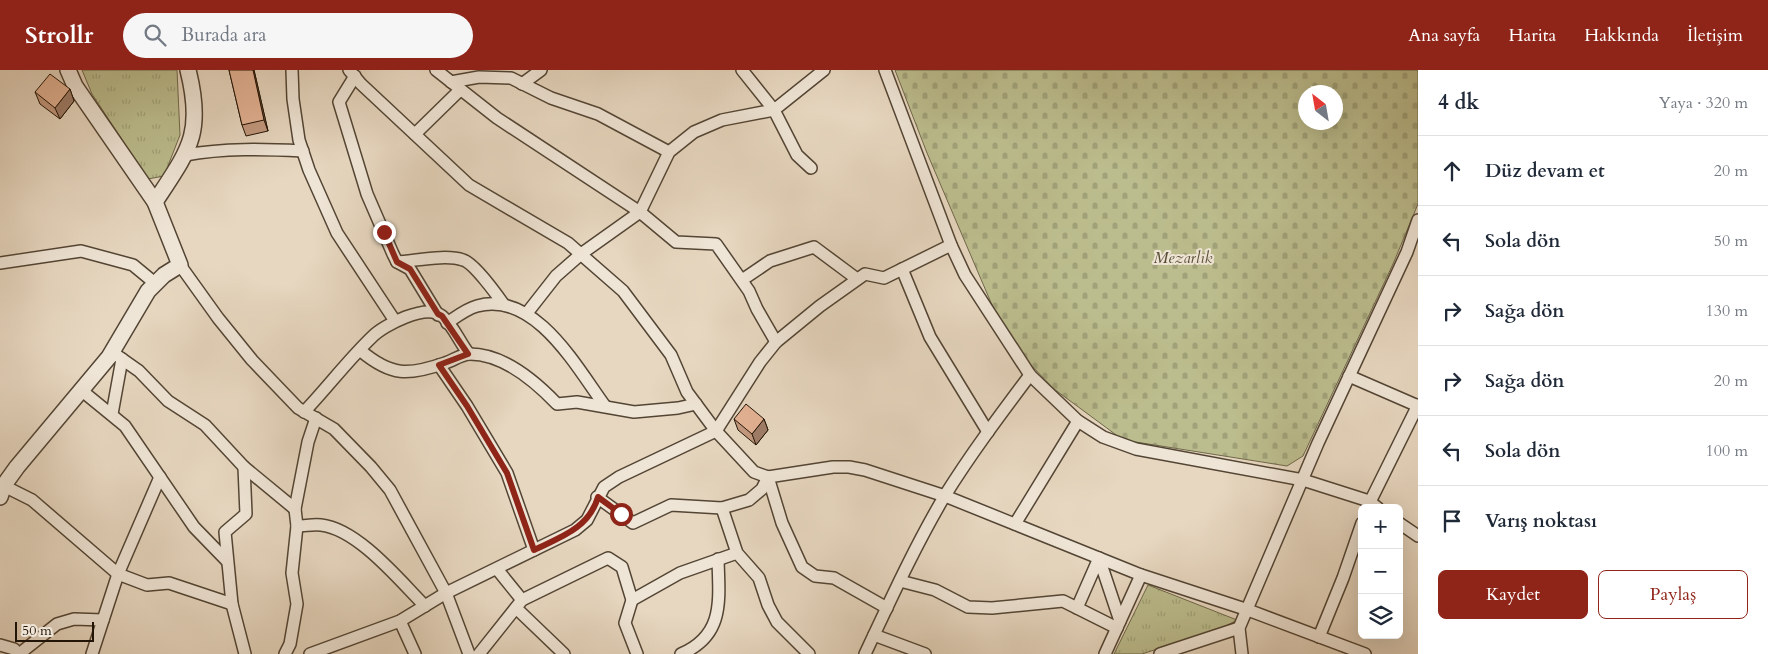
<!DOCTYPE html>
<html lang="tr">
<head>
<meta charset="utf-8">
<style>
	body { margin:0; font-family:Cardo,serif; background:#f6f6f7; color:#1f2937 }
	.controls { position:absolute; right:15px; bottom:15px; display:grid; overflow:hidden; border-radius:8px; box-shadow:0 5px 20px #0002 }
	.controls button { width:45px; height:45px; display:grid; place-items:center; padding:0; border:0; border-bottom:1px solid #e0e1e3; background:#fff; color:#1f2937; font:25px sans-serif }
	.compass { position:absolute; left:1298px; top:15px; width:45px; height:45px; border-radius:50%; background:#fff; box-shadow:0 5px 20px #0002; rotate:329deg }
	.scale { position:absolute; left:15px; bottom:12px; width:79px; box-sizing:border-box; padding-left:5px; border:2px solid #221406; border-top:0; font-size:14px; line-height:18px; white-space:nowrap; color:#221406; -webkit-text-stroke:4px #efe5d6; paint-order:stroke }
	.stop { position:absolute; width:15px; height:15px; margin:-11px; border:4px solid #8f2418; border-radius:50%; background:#fff }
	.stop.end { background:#8f2418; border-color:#fff; box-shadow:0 1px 5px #0008 }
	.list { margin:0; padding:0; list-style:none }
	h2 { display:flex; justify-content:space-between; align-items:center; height:65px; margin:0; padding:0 20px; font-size:21px }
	h2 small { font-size:16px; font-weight:400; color:#747a83 }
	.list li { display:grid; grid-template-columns:32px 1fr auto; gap:15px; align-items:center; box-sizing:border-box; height:70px; padding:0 20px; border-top:1px solid #e0e1e3 }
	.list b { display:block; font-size:19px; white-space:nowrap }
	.list em { font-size:16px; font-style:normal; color:#747a83 }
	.actions { display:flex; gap:10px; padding:15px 20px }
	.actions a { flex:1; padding:11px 0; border:1px solid #8f2418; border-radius:8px; text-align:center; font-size:18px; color:#8f2418 }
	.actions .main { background:#8f2418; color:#fff }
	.icon { flex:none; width:28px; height:28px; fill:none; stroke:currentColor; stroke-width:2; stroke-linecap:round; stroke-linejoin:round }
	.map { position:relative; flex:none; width:1418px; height:584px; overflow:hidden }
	header { display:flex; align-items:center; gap:30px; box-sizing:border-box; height:70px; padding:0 25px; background:#8f2418; color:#fff }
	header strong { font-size:24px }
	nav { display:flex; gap:28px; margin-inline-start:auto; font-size:18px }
	.search { width:350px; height:45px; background:#f6f6f7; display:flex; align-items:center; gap:12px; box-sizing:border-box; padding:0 18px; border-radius:28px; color:#747a83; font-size:19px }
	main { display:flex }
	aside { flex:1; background:#fff }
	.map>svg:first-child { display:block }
	.cemetery { fill:url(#cemetery-stones); stroke:#6f684a; fill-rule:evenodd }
	.park { fill:url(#park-tufts); stroke:#6f684a }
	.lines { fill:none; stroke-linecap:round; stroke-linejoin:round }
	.minor-casing { stroke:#534534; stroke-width:14 }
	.tertiary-casing { stroke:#534534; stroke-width:18 }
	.minor { stroke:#efe5d6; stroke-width:11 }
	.tertiary { stroke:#efe5d6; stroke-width:15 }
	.wall { fill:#c3997f; stroke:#221406 }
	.shaded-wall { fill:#9f7d68; stroke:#221406 }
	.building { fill:#e3b294; stroke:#221406 }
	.route { stroke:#8f2418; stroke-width:6 }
	.labels { text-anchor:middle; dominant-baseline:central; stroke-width:4; stroke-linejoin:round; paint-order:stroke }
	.park-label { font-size:16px; font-style:italic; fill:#584f36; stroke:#efe5d6 }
</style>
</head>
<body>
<header>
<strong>Strollr</strong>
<div class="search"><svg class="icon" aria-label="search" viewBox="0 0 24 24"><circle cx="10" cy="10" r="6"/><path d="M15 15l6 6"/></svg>Burada ara</div>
<nav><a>Ana sayfa</a><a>Harita</a><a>Hakkında</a><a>İletişim</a></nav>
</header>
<main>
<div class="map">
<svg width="1418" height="584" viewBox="0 0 1418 584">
	<defs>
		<pattern id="cemetery-stones" width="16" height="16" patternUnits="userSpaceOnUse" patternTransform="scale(1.25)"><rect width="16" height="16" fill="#bcbd8e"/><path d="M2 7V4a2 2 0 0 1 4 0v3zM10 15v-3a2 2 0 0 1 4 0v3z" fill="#a1a279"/></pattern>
		<pattern id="park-tufts" width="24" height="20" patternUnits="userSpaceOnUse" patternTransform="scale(1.25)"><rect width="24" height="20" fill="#bcbd8e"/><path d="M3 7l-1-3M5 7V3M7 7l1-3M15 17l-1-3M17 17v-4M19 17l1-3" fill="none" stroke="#a1a279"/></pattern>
	</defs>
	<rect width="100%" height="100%" fill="#e7d7c0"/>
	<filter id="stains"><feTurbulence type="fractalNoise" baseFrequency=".004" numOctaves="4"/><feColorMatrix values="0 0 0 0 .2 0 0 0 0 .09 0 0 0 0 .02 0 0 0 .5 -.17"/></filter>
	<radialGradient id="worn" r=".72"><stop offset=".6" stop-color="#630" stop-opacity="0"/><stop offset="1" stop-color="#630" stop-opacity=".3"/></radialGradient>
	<path class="cemetery" d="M895 0H1418V134L1393 194 1303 386 1287 396 1123 370 1054 319 1029 293 995 242 927 83ZM1306 22H1336V52H1306Z"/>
	<g class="park">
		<polygon points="82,0 177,0 180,65 164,106 148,109 92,24"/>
		<polygon points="1148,515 1237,550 1224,557 1142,584 1114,584"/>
	</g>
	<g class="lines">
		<defs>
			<g id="minor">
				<polyline points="292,0 293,29 299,70 309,100 337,163 395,251"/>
				<polyline points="349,0 361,14 469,115 568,173 623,221 671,285 687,322 716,361 754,402 768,407 833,397 849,397 865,400 945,426 1141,505 1248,540 1365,584"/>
				<polyline points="436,0 497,48 640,142 676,172 716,174 749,221 757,239 776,272"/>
				<polyline points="742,0 774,40 797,85 811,98"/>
				<polyline points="885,0 951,175 965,205 1030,305 1078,351 1103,367 1136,379 1303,410 1369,431 1378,438"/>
				<polyline points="355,6 339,32 367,124 393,184 397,192 410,199 438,245"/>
				<polyline points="451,12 479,7 511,8 551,28 598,44 669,82"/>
				<polyline points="522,14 541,0"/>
				<polyline points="415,64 460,20"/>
				<path d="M185 85C225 78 263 79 303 81"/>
				<path d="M397 192C415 191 446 184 463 190 474 193 497 225 504 235"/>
				<polyline points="0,193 81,181 133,195 156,214"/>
				<polyline points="180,195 218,248 252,290 298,338 334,359 371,397 390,420 446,523 469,584"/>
				<polyline points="902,199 930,267 988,362"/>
				<polyline points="742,210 770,191 814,177 857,209"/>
				<polyline points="527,243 556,206 581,184 640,142 669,82 694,62 722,50 774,40 824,0"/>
				<path d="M447 253C456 247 466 239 477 236 535 220 577 298 605 336"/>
				<path d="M361 281C391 306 408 306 445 293 452 291 462 284 470 284 504 284 535 311 557 334L577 332 634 342 678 338 696 334"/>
				<polyline points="112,282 139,301 168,331 205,355 244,397 295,439"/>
				<polyline points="439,295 467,336 507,403 534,480"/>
				<polyline points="1349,306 1418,336"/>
				<polyline points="81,320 125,356 194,457 227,491"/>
				<path d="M304 342C327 318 348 290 372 267 384 255 426 233 442 246 453 255 460 273 469 284"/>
				<polyline points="112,344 122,289"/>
				<polyline points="244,397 246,444 225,462 232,534 245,584"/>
				<polyline points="768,407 782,453 802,497 815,506 834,508 887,538"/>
				<polyline points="0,414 32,430 118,504 147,515 169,513 232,534"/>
				<polyline points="597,427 633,453 671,435 722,438 749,430 762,419 768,407"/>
				<polyline points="722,438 737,483 759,508 768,535 777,552 809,584"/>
				<polyline points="1367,438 1418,335"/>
				<polyline points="1399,453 1418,466"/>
				<polyline points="1015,454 1078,351"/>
				<path d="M297 456C305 456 313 454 321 455 358 459 400 511 425 536"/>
				<polyline points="497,499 522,530"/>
				<polyline points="900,511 935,520 968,537 992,538 1063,531 1117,558"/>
				<polyline points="632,530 680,503 737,483"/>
				<polyline points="516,538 564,584"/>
				<polyline points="1077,538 1099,488 1120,551"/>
				<polyline points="400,551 415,584"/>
				<polyline points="874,565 925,584"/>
				<polyline points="1319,567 1343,508 1362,453"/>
				<polyline points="0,575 14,579 18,584"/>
				<polyline points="19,584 57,554 74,549 103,550"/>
				<polyline points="92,584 118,504 160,407"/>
				<polyline points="285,584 290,574 297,534 292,503 297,456 295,439 308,372 316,348"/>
				<polyline points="310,584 400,551 446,523 575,460 587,450 604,417 619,407 716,361 760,292 776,272 820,236 865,204 884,208 951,175"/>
				<polyline points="479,584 522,530 608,488 622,497 632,530 625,553 637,584"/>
				<path d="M681 584C725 565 719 530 718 489"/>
				<path d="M865 584C890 531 914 478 944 427 970 385 1000 345 1030 305"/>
				<polyline points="1105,584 1141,505"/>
				<polyline points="1160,584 1239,558"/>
				<polyline points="1242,584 1239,558 1318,373 1407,182 1418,150"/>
			</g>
			<g id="tertiary">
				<path d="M155 132C189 80 204 64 188 0"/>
				<polyline points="0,427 4,415 17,397 109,287 148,221 164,205 180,195 155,132 75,16 68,0"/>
			</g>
		</defs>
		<use href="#minor" class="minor-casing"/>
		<use href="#tertiary" class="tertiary-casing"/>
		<use href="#minor" class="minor"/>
		<use href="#tertiary" class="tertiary"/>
	</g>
	<g class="wall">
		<polygon points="229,0 254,0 268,61 246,66 242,55"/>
		<polygon points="70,19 74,31 60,49 40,34 35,22"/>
		<polygon points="734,349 764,349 768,360 756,375 738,360"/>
	</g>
	<g class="shaded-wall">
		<polygon points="253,0 254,0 268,61 264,50"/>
		<polygon points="70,19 74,31 60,49 55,38"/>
		<polygon points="764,349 768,360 756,375 752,364"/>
	</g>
	<g class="building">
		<polygon points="229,0 253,0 264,50 242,55"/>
		<polygon points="50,4 70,19 55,38 35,22"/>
		<polygon points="746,334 764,349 752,364 734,349"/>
	</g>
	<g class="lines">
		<path class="route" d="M384 162 397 192 410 199 438 244 442 246 468 284 439 295 467 336 507 403 534 480C561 467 589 458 598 427L621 444"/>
	</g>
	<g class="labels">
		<g class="park-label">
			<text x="1183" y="188">Mezarlık</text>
		</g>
	</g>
	<rect width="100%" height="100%" filter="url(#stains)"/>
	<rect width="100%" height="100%" fill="url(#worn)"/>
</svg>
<div class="controls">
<button>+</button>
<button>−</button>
<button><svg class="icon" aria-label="layers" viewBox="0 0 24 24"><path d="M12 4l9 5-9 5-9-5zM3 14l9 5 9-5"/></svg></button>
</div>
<svg class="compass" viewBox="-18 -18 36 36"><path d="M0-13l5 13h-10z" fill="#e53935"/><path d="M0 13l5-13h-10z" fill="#747a83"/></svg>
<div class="scale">50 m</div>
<div class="stop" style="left:621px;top:444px"></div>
<div class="stop end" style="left:384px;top:162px"></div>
</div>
<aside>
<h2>4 dk<small>Yaya · 320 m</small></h2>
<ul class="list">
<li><svg class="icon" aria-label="ahead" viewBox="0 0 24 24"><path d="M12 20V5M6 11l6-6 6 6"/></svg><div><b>Düz devam et</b></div><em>20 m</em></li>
<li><svg class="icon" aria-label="left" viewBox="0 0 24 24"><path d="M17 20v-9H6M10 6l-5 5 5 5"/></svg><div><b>Sola dön</b></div><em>50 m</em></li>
<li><svg class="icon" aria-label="right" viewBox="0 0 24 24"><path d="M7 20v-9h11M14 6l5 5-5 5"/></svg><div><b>Sağa dön</b></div><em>130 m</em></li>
<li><svg class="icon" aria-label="right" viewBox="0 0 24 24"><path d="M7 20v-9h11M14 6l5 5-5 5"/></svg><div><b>Sağa dön</b></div><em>20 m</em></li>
<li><svg class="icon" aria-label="left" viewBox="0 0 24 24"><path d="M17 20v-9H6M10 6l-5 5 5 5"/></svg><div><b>Sola dön</b></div><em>100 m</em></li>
<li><svg class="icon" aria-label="arrive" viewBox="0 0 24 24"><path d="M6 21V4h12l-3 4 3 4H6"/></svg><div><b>Varış noktası</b></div></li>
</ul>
<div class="actions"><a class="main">Kaydet</a><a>Paylaş</a></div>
</aside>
</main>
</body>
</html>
